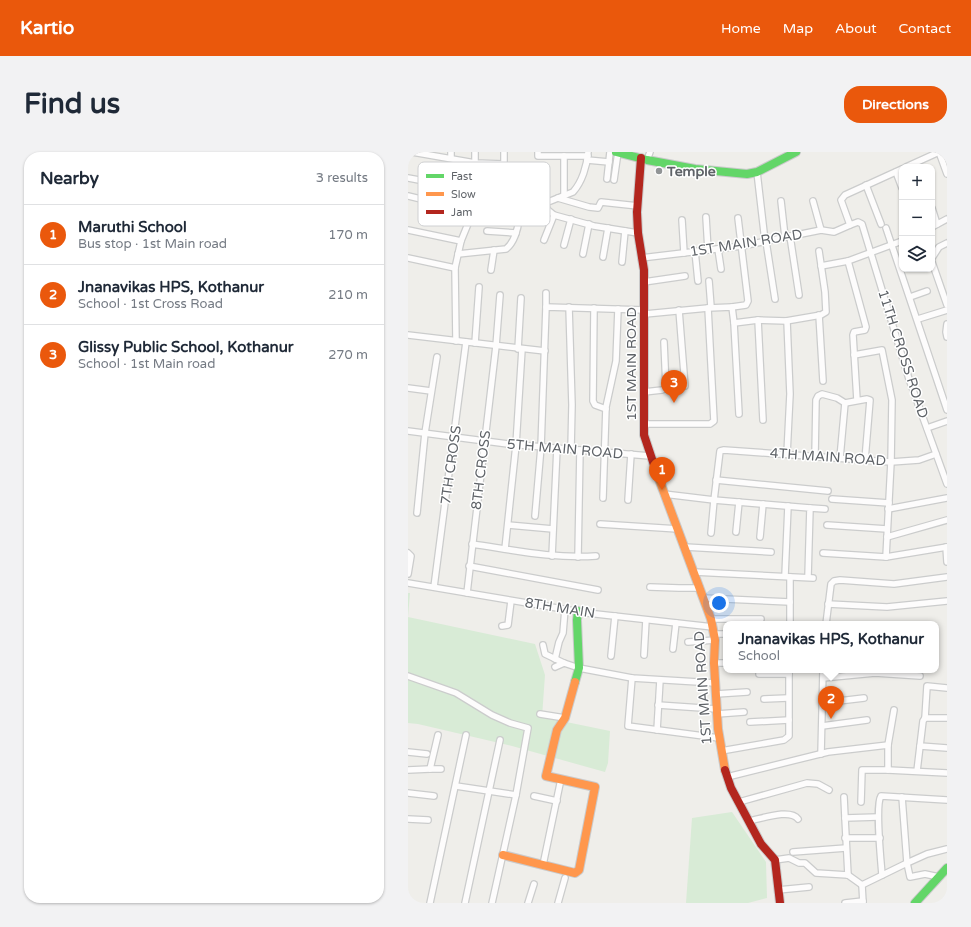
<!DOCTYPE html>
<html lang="en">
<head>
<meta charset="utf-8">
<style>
	body { margin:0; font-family:"Varela Round",sans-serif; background:#f2f2f3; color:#1f2937 }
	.controls { position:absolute; right:12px; top:12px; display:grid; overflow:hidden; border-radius:8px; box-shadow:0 1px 3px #0004 }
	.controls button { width:36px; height:36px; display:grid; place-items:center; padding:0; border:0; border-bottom:1px solid #e0e1e3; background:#fff; color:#1f2937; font:20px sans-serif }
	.you { position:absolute; left:311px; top:451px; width:14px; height:14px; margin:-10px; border:3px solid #fff; border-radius:50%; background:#1a73e8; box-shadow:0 0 0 6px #1a73e833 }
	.badge { display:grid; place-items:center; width:26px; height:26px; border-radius:50%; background:#ea580c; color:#fff; font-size:13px; font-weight:700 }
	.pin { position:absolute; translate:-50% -33px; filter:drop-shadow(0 1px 2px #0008) }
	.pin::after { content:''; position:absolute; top:21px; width:14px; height:12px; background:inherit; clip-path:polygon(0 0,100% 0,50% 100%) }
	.popup { position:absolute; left:315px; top:469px; width:216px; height:52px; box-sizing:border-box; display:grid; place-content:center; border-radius:8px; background:#fff; filter:drop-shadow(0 1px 3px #0005); font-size:13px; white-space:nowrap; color:#747a83 }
	.popup b { font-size:15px; color:#1f2937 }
	.popup::after { content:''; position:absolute; left:50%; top:100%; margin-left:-8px; border:8px solid transparent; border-top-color:#fff }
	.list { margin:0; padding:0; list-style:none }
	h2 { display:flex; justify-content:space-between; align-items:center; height:52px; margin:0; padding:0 16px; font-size:17px }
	h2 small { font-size:13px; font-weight:400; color:#747a83 }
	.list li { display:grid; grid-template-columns:26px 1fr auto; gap:12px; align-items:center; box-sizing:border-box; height:60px; padding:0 16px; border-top:1px solid #e0e1e3 }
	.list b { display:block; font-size:15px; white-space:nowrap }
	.list p { margin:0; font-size:13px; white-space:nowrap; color:#747a83 }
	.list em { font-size:13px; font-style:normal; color:#747a83 }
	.icon { flex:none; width:22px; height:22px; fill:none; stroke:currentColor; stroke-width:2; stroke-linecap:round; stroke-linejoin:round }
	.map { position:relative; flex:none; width:539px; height:751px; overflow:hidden; border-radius:16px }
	header { display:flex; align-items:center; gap:24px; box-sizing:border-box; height:56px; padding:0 20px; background:#ea580c; color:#fff }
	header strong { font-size:19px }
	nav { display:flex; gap:22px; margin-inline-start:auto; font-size:14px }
	.intro { display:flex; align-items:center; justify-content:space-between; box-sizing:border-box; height:96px; padding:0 24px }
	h1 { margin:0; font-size:28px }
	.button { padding:10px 18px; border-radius:16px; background:#ea580c; color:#fff; font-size:14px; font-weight:700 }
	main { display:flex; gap:24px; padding:0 24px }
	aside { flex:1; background:#fff; border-radius:16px; box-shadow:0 1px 3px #0004 }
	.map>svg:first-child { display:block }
	.green { fill:#d8ebd6 }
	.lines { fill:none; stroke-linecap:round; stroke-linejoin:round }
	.street-casing { stroke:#cbcccc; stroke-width:8 }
	.fast-casing { stroke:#cacacb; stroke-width:10 }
	.slow-casing { stroke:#cacacb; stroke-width:10 }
	.jam-casing { stroke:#cacacb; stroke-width:10 }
	.street { stroke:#fdfcfc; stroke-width:5.5 }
	.fast { stroke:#63d668; stroke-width:8 }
	.slow { stroke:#ff974d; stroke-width:8 }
	.jam { stroke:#b3261e; stroke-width:8 }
	.poi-dot { fill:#919496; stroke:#fff; stroke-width:1.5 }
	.labels { text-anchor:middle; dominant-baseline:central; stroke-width:3; stroke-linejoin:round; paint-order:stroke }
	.poi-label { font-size:14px; font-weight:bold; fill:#5f6368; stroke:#fff; text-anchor:start }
	.street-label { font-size:14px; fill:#5f6368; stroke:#fff }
	.key { fill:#fff; stroke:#cfd0d2; stroke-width:1 }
	.key-label { font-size:11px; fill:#5f6368 }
</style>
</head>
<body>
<header>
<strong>Kartio</strong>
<nav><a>Home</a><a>Map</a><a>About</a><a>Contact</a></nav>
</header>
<div class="intro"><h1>Find us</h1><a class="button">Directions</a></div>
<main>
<aside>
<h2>Nearby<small>3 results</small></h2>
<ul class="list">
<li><span class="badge">1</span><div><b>Maruthi School</b><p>Bus stop · 1st Main road</p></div><em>170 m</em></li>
<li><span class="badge">2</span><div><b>Jnanavikas HPS, Kothanur</b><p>School · 1st Cross Road</p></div><em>210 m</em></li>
<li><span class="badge">3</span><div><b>Glissy Public School, Kothanur</b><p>School · 1st Main road</p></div><em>270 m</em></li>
</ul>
</aside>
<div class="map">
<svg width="539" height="751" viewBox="0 0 539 751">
	<rect width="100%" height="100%" fill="#efeeea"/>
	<g class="green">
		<polygon points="0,441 2,441 0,465 127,492 137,523 134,565 202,579 200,611 197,620 104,594 10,572 0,571"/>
		<polygon points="324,660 358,710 359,746 340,751 278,751 284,666"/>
	</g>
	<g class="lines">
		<defs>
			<g id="street">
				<polyline points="4,0 67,11 96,12"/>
				<polyline points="67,0 67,11"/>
				<polyline points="130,0 130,4 180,4"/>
				<polyline points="531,0 539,22"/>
				<polyline points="43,6 43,0"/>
				<polyline points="179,8 201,10"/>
				<polyline points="239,8 242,0"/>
				<polyline points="498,15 531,0"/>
				<polyline points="494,17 437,43 433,48 442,73 450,70 454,72 501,227 539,332"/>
				<polyline points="349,20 357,89"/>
				<polyline points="488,20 494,36"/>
				<polyline points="0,26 11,28"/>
				<polyline points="199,27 202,0"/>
				<polyline points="206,28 210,0"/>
				<polyline points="458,33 473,72"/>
				<polyline points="0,44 50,56"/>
				<polyline points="156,44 156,4"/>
				<polyline points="150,46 181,55 190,56 193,50 230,54"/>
				<polyline points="373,49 377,85"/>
				<polyline points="405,49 413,78"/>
				<polyline points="136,52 140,58 146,63 186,74 230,81"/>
				<polyline points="524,56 529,72"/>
				<polyline points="298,65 300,98"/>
				<path d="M111 66 125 56 165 40C174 30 179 14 180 0"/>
				<polyline points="274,68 276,101"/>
				<polyline points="524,75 539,67"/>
				<polyline points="478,76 539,258"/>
				<polyline points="0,78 53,89 47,116 48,189"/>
				<polyline points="79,79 108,81"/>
				<polyline points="382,84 391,143"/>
				<polyline points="136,88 146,63"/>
				<polyline points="53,89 64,62"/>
				<polyline points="358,89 367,147"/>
				<polyline points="156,93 163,67"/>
				<polyline points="310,97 313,117"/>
				<polyline points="287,99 290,129"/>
				<path d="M50 102 98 97C106 91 110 77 111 67L97 63 93 60 96 17V0"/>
				<polyline points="175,102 181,72"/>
				<polyline points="195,105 200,76"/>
				<polyline points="0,106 47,116"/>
				<polyline points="233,106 334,94 413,78 426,80 442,73"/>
				<polyline points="524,106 531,95 539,91"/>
				<polyline points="440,109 458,175 457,178 446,180 445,183 449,248"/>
				<polyline points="214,110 217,79"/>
				<polyline points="524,110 539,153"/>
				<polyline points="413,114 440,109 494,89"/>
				<polyline points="83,118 86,98"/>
				<polyline points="301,129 303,155"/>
				<polyline points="236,130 277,124"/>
				<polyline points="502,145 519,139"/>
				<polyline points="138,155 138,141"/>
				<polyline points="161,155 164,253 163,297"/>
				<polyline points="324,155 338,153 340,149 330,66"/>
				<polyline points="186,156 185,249 187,253 198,257"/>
				<polyline points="271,158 277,234"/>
				<polyline points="237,162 300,156 324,155 326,171 350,168 379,169 382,242 379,302"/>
				<polyline points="411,163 415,229"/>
				<polyline points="510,167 539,158"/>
				<polyline points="350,168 355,268"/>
				<polyline points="378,169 413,163 418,160 417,140 411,99"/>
				<polyline points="326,171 331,262"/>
				<polyline points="539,172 538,180 539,185"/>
				<polyline points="0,183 137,199"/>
				<polyline points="67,191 71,135"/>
				<polyline points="110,197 113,146"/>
				<polyline points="446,203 474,198 484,248 483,310 478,405"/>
				<polyline points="0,236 23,239"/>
				<polyline points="236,240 254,238 258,236 256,190"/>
				<polyline points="236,272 302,272 306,269 300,156"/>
				<polyline points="519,276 539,269"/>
				<polyline points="0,279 100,292 242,304"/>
				<polyline points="407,304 408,248 410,244 414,242 429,246 437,251 459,247 462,248 457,308"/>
				<polyline points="432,306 437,251"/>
				<polyline points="308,328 420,339"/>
				<polyline points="256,342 306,348 402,356 400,425"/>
				<polyline points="195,346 198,255 208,209 210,157"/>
				<polyline points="424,347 481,351"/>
				<polyline points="220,348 223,302"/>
				<polyline points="402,356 417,357"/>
				<polyline points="480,357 539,346"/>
				<polyline points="9,361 17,281 29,205"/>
				<polyline points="127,364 133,295 138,155 237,158"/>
				<polyline points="192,372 270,377"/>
				<polyline points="100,373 145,377"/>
				<polyline points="419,373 479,377"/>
				<polyline points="328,380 331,350"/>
				<polyline points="303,381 306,348 312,299 316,298 483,310 511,308 528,302"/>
				<polyline points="352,385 355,352"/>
				<polyline points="479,385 539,368"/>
				<path d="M64 392C105 398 146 407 188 404"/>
				<polyline points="277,395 363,400"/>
				<polyline points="538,395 539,410"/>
				<polyline points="97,397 108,293 114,197"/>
				<polyline points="0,401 3,404 0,422"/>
				<polyline points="415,401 478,405 539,395"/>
				<polyline points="144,404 149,296"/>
				<polyline points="170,405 172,298"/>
				<polyline points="61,414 190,438"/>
				<polyline points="286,420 405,426"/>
				<polyline points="377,424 380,354"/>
				<polyline points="382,425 382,472"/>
				<polyline points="0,431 179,461 305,475"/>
				<polyline points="26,435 58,190"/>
				<polyline points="242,435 271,436 292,436"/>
				<polyline points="59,441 88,194 92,143"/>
				<polyline points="295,446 382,450"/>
				<polyline points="420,452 479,455 539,449"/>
				<polyline points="303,467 353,467"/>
				<polyline points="418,472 423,432 426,429 432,428 486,432 539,425"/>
				<polyline points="94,474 100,473 103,449"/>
				<polyline points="306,482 318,482"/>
				<polyline points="280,490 307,488"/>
				<polyline points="135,493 137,502 156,511"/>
				<polyline points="265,497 268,471"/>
				<polyline points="236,503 238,468"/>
				<polyline points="203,504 207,464"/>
				<polyline points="147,507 151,490 155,481 157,457"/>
				<polyline points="306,511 318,511"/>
				<polyline points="147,515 156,511 171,516 224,526 307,531"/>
				<polyline points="351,522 381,522"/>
				<polyline points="0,524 48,541 84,563 102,571 120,576 108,643 84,751"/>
				<polyline points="224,526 220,574 311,586"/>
				<polyline points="415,526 467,521 512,524"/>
				<polyline points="308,542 339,540"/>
				<polyline points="356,547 380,546"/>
				<polyline points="414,551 456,546"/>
				<polyline points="250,553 309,557"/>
				<polyline points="132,562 157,566"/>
				<polyline points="309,562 336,560"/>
				<polyline points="517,566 519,534 539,536"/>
				<polyline points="342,570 381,568"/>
				<polyline points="414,574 459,568"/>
				<polyline points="249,578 252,528"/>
				<polyline points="30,583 22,617 33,617"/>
				<polyline points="512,594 539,596"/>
				<polyline points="313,599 376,588 381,584 381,518"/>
				<polyline points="0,600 19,602"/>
				<polyline points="413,602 415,518"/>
				<polyline points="0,618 22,617"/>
				<polyline points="480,618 480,593 486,558"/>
				<polyline points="509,619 515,569 517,566 539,566"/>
				<polyline points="319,625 420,600 480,593"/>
				<polyline points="48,634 108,643"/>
				<polyline points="0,641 26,644"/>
				<polyline points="126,644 149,649"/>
				<polyline points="436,645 437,666"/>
				<polyline points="494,645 499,711 502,725 517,722 531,725"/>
				<polyline points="331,650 399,631 410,632 421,638"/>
				<polyline points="453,650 454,618 480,618 539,621"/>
				<polyline points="0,667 20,668"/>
				<path d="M341 669C353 667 382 656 390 667"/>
				<polyline points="437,686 472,686"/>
				<polyline points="385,700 438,696"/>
				<polyline points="367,708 381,706 391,711 397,711 408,721 440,723 454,733 499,711 519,702 539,697"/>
				<polyline points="135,713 153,627"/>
				<polyline points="440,723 437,666 470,665"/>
				<path d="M474 723C473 709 467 653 473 644L539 648"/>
				<polyline points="454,733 455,751"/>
				<polyline points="370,738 401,735"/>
				<polyline points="22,751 58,583"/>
				<polyline points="57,751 92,588"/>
				<polyline points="120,751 126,732"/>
				<polyline points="150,751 157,726"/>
				<polyline points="437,751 455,749"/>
			</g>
			<g id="fast">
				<polyline points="208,0 239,8 287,17 339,22 349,20 388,0"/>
				<polyline points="167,530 171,516 169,468 170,459"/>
				<polyline points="507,751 539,716"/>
			</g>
			<g id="slow">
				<polyline points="248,319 303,467 307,488 306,511 310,577 317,618"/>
				<polyline points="95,703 167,721 171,718 187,635 138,624 149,578 157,566 167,530"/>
			</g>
			<g id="jam">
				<polyline points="233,6 229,60 230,81 236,118 236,283 248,319"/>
				<polyline points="317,618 323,636 353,692 367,708 372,751"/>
			</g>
		</defs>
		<use href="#street" class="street-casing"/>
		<use href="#fast" class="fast-casing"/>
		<use href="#slow" class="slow-casing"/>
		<use href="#jam" class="jam-casing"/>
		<use href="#street" class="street"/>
		<use href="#fast" class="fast"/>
		<use href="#slow" class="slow"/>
		<use href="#jam" class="jam"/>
	</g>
	<circle class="poi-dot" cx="251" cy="19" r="4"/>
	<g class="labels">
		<g class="poi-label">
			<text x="259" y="19">Temple</text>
		</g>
		<g class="street-label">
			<text transform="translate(338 91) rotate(-9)">1ST MAIN ROAD</text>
			<text transform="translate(495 202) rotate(72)">11TH CROSS ROAD</text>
			<text transform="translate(223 212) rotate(-90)">1ST MAIN ROAD</text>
			<text transform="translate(157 297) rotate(5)">5TH MAIN ROAD</text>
			<text transform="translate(420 305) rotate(4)">4TH MAIN ROAD</text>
			<text transform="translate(43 313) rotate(-82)">7TH CROSS</text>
			<text transform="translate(73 318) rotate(-83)">8TH CROSS</text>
			<text transform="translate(152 456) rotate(9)">8TH MAIN</text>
			<text transform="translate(295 536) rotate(-94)">1ST MAIN ROAD</text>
		</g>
	</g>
	<rect x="10" y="10" width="132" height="64" rx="6" class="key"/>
	<rect x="18" y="22" width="18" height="4" fill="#63d668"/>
	<rect x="18" y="40" width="18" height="4" fill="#ff974d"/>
	<rect x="18" y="58" width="18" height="4" fill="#b3261e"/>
	<g class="key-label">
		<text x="43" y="28">Fast</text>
		<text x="43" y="46">Slow</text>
		<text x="43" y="64">Jam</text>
	</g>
</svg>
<div class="controls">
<button>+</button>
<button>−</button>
<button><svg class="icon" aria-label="layers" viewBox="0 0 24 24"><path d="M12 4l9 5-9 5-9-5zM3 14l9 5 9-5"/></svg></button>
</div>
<div class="you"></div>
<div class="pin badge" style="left:254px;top:338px">1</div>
<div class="pin badge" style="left:423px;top:567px">2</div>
<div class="popup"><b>Jnanavikas HPS, Kothanur</b>School</div>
<div class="pin badge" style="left:266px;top:251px">3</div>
</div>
</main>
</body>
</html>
